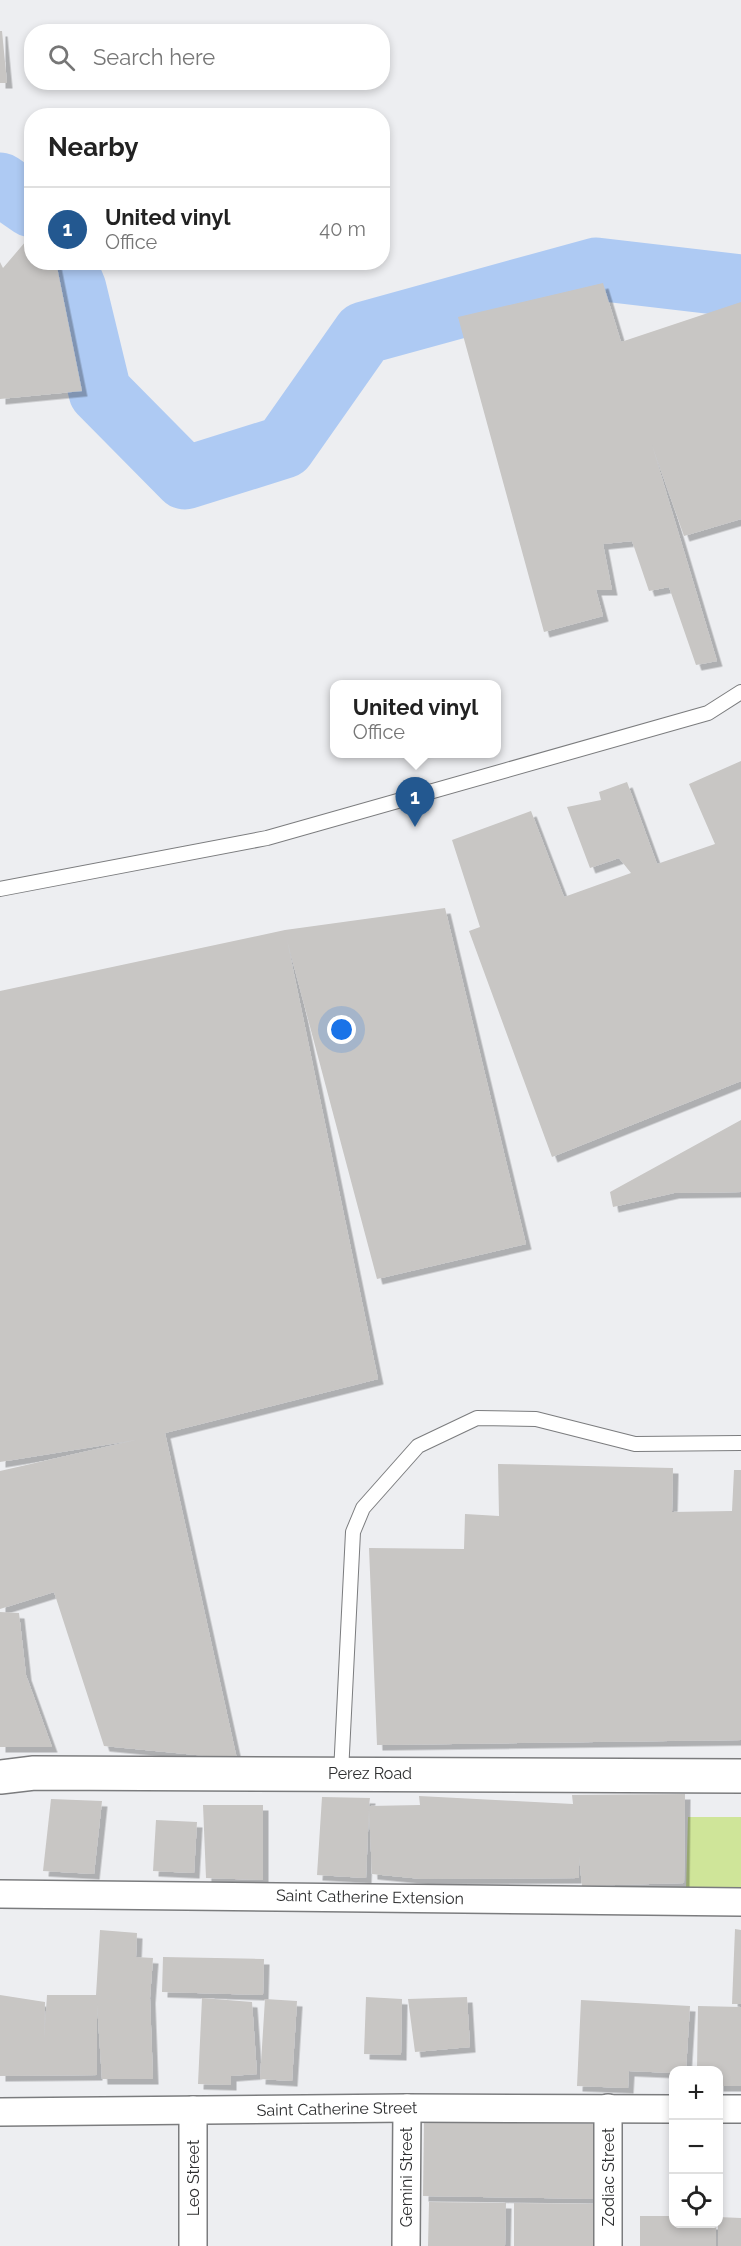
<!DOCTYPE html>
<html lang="en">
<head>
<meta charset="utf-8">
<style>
	body { margin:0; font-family:Raleway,sans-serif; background:#f2f2f2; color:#222 }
	.controls { position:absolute; right:18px; bottom:18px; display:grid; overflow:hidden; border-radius:12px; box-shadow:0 3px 9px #0003 }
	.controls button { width:54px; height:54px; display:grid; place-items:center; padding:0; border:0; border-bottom:2px solid #e0e0e0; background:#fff; color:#222; font:30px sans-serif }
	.you { position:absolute; left:342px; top:1030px; width:21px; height:21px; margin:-15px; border:4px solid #fff; border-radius:50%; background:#1a73e8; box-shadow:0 0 0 9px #1a73e833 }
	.badge { display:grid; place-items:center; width:39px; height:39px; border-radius:50%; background:#235890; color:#fff; font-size:20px; font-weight:700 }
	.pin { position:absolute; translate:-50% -50px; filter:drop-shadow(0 2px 3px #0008) }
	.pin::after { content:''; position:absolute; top:32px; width:21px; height:18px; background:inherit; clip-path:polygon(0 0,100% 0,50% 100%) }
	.popup { position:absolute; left:330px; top:680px; width:171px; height:78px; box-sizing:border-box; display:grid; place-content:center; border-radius:12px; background:#fff; filter:drop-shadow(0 2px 4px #0005); font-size:20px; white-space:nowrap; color:#767676 }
	.popup b { font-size:22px; color:#222 }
	.popup::after { content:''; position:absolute; left:50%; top:100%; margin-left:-12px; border:12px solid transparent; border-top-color:#fff }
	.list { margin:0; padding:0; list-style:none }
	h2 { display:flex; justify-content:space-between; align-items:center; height:78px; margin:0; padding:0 24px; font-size:26px }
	h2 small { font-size:20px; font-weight:400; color:#767676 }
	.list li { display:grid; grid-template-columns:39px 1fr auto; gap:18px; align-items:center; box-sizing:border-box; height:84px; padding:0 24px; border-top:2px solid #e0e0e0 }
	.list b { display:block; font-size:22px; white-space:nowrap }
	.list p { margin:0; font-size:20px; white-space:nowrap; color:#767676 }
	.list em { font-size:20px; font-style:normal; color:#767676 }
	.icon { flex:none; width:33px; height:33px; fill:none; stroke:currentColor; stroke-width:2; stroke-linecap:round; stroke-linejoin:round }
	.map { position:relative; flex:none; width:741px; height:2246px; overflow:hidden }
	.search { position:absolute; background:#fff; box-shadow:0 3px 9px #0003; left:24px; top:24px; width:366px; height:66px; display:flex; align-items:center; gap:15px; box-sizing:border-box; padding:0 21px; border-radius:24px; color:#767676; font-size:22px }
	.panel { position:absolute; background:#fff; box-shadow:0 3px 9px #0003; left:24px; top:108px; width:366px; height:162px; border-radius:24px }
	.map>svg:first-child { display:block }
	.green { fill:#cfe599 }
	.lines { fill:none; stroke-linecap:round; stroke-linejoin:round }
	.river { stroke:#aecaf3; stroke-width:63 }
	.building { fill:#c8c6c4; filter:url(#shadow) }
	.lane-casing { stroke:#7b7c7e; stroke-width:16 }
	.street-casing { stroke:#7b7c7e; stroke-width:30 }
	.secondary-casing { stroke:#7b7c7e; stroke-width:36 }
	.lane { stroke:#fff; stroke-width:14 }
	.street { stroke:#fff; stroke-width:27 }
	.secondary { stroke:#fff; stroke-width:33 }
	.labels { text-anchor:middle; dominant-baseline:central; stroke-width:6; stroke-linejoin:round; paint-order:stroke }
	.street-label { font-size:16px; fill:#2f3031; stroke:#fff }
</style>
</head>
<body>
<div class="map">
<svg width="741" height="2246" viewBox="0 0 741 2246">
	<defs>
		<filter id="shadow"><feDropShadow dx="5.5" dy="5.5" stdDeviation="0" flood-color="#0004"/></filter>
	</defs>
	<rect width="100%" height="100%" fill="#edeef1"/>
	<polygon class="green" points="688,1817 741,1817 741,1891 686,1890"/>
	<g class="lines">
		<g class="river">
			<polyline points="0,184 32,206"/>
			<polyline points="64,262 75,289 100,392 185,478 284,447 364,333 596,269 741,286"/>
		</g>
	</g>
	<g class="building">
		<polygon points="0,31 2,31 7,83 0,83"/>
		<polygon points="32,234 32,262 56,262 82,391 0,399 0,262 3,268"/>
		<polygon points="603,283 621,342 741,302 741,519 684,536 652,445 717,661 696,665 669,587 649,591 632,541 603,544 612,590 596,590 603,616 544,632 458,317"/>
		<polygon points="741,761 741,1081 552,1157 469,931 480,927 452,840 531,811 564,897 631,873 619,858 590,868 567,807 601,800 599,792 627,782 657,864 715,844 689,784"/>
		<polygon points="445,908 526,1244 377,1279 287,940 378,1379 165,1433 237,1759 104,1746 54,1592 0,1609 0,1471 136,1440 0,1462 0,991 285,930"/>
		<polygon points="741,1120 741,1192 674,1193 613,1207 610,1192"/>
		<polygon points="498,1464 673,1468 672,1512 732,1511 734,1470 741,1470 741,1740 377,1745 369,1548 464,1549 465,1514 499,1516"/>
		<polygon points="0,1612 19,1613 26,1675 52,1747 0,1747"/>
		<polygon points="685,1794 684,1883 582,1886 579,1856 579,1878 422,1879 372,1874 369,1809 366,1878 317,1875 322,1797 370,1798 369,1806 420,1805 419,1796 573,1804 572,1795"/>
		<polygon points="51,1799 102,1801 94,1874 43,1871"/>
		<polygon points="203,1805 263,1805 263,1880 206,1878"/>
		<polygon points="156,1820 197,1822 194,1873 153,1871"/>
		<polygon points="735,1929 741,1930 741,2004 732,2004"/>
		<polygon points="100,1930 137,1933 136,1957 153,1958 150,1998 153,2079 102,2079 97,2004 97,2075 0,2076 0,1995 45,2002 44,2041 47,1995 96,1995"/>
		<polygon points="163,1957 264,1959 263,1995 162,1992"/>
		<polygon points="366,1997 402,1999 401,2055 364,2054"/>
		<polygon points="467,1997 470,2047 415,2052 408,1999"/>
		<polygon points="202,1998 252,2002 257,2074 231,2076 231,2085 198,2084"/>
		<polygon points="265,1999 297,2001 292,2081 260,2079"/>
		<polygon points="581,2000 690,2006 686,2070 674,2070 674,2073 629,2071 628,2088 577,2086"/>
		<polygon points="698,2006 741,2007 741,2086 718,2086 718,2070 697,2070"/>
		<polygon points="424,2122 600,2124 599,2199 423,2196"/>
		<polygon points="429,2202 506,2203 505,2246 428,2246"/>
		<polygon points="514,2203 601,2204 600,2246 514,2246"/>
		<polygon points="640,2216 674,2216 674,2224 716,2224 716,2246 640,2246"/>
		<polygon points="718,2217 741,2218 741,2246 718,2246"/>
	</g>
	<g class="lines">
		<defs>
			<g id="lane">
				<polyline points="0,889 267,838 708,713 741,692"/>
				<polyline points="341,1773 353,1532 363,1508 418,1446 477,1418 536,1419 635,1444 741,1443"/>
			</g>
			<g id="street">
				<polyline points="0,1894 741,1902"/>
				<polyline points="718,2109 741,2109"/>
				<polyline points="0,2112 407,2108 674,2109"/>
				<polyline points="193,2246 193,2110"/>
				<polyline points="406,2246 407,2108"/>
				<polyline points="608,2246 608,2108"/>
			</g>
			<polyline id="secondary" points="0,1777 34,1773 741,1776"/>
		</defs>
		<use href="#lane" class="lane-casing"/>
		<use href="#street" class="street-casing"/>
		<use href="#secondary" class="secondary-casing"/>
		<use href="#lane" class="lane"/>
		<use href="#street" class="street"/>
		<use href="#secondary" class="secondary"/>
	</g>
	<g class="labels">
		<g class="street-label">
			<text x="370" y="1773">Perez Road</text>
			<text transform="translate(370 1897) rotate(1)">Saint Catherine Extension</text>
			<text transform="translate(337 2109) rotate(-1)">Saint Catherine Street</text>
			<text transform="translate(406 2177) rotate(-90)">Gemini Street</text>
			<text transform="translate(608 2177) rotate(-90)">Zodiac Street</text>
			<text transform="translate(193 2178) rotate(-90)">Leo Street</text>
		</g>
	</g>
</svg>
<div class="controls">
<button>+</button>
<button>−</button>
<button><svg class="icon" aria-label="locate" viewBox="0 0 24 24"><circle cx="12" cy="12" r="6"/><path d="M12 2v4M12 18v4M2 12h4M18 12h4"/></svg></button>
</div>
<div class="you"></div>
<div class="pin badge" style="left:415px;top:827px">1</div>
<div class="popup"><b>United vinyl</b>Office</div>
<div class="search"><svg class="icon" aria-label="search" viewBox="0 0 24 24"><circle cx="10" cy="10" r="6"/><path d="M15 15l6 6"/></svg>Search here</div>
<section class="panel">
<h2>Nearby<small></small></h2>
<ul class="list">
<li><span class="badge">1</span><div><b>United vinyl</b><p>Office</p></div><em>40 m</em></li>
</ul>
</section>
</div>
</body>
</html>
